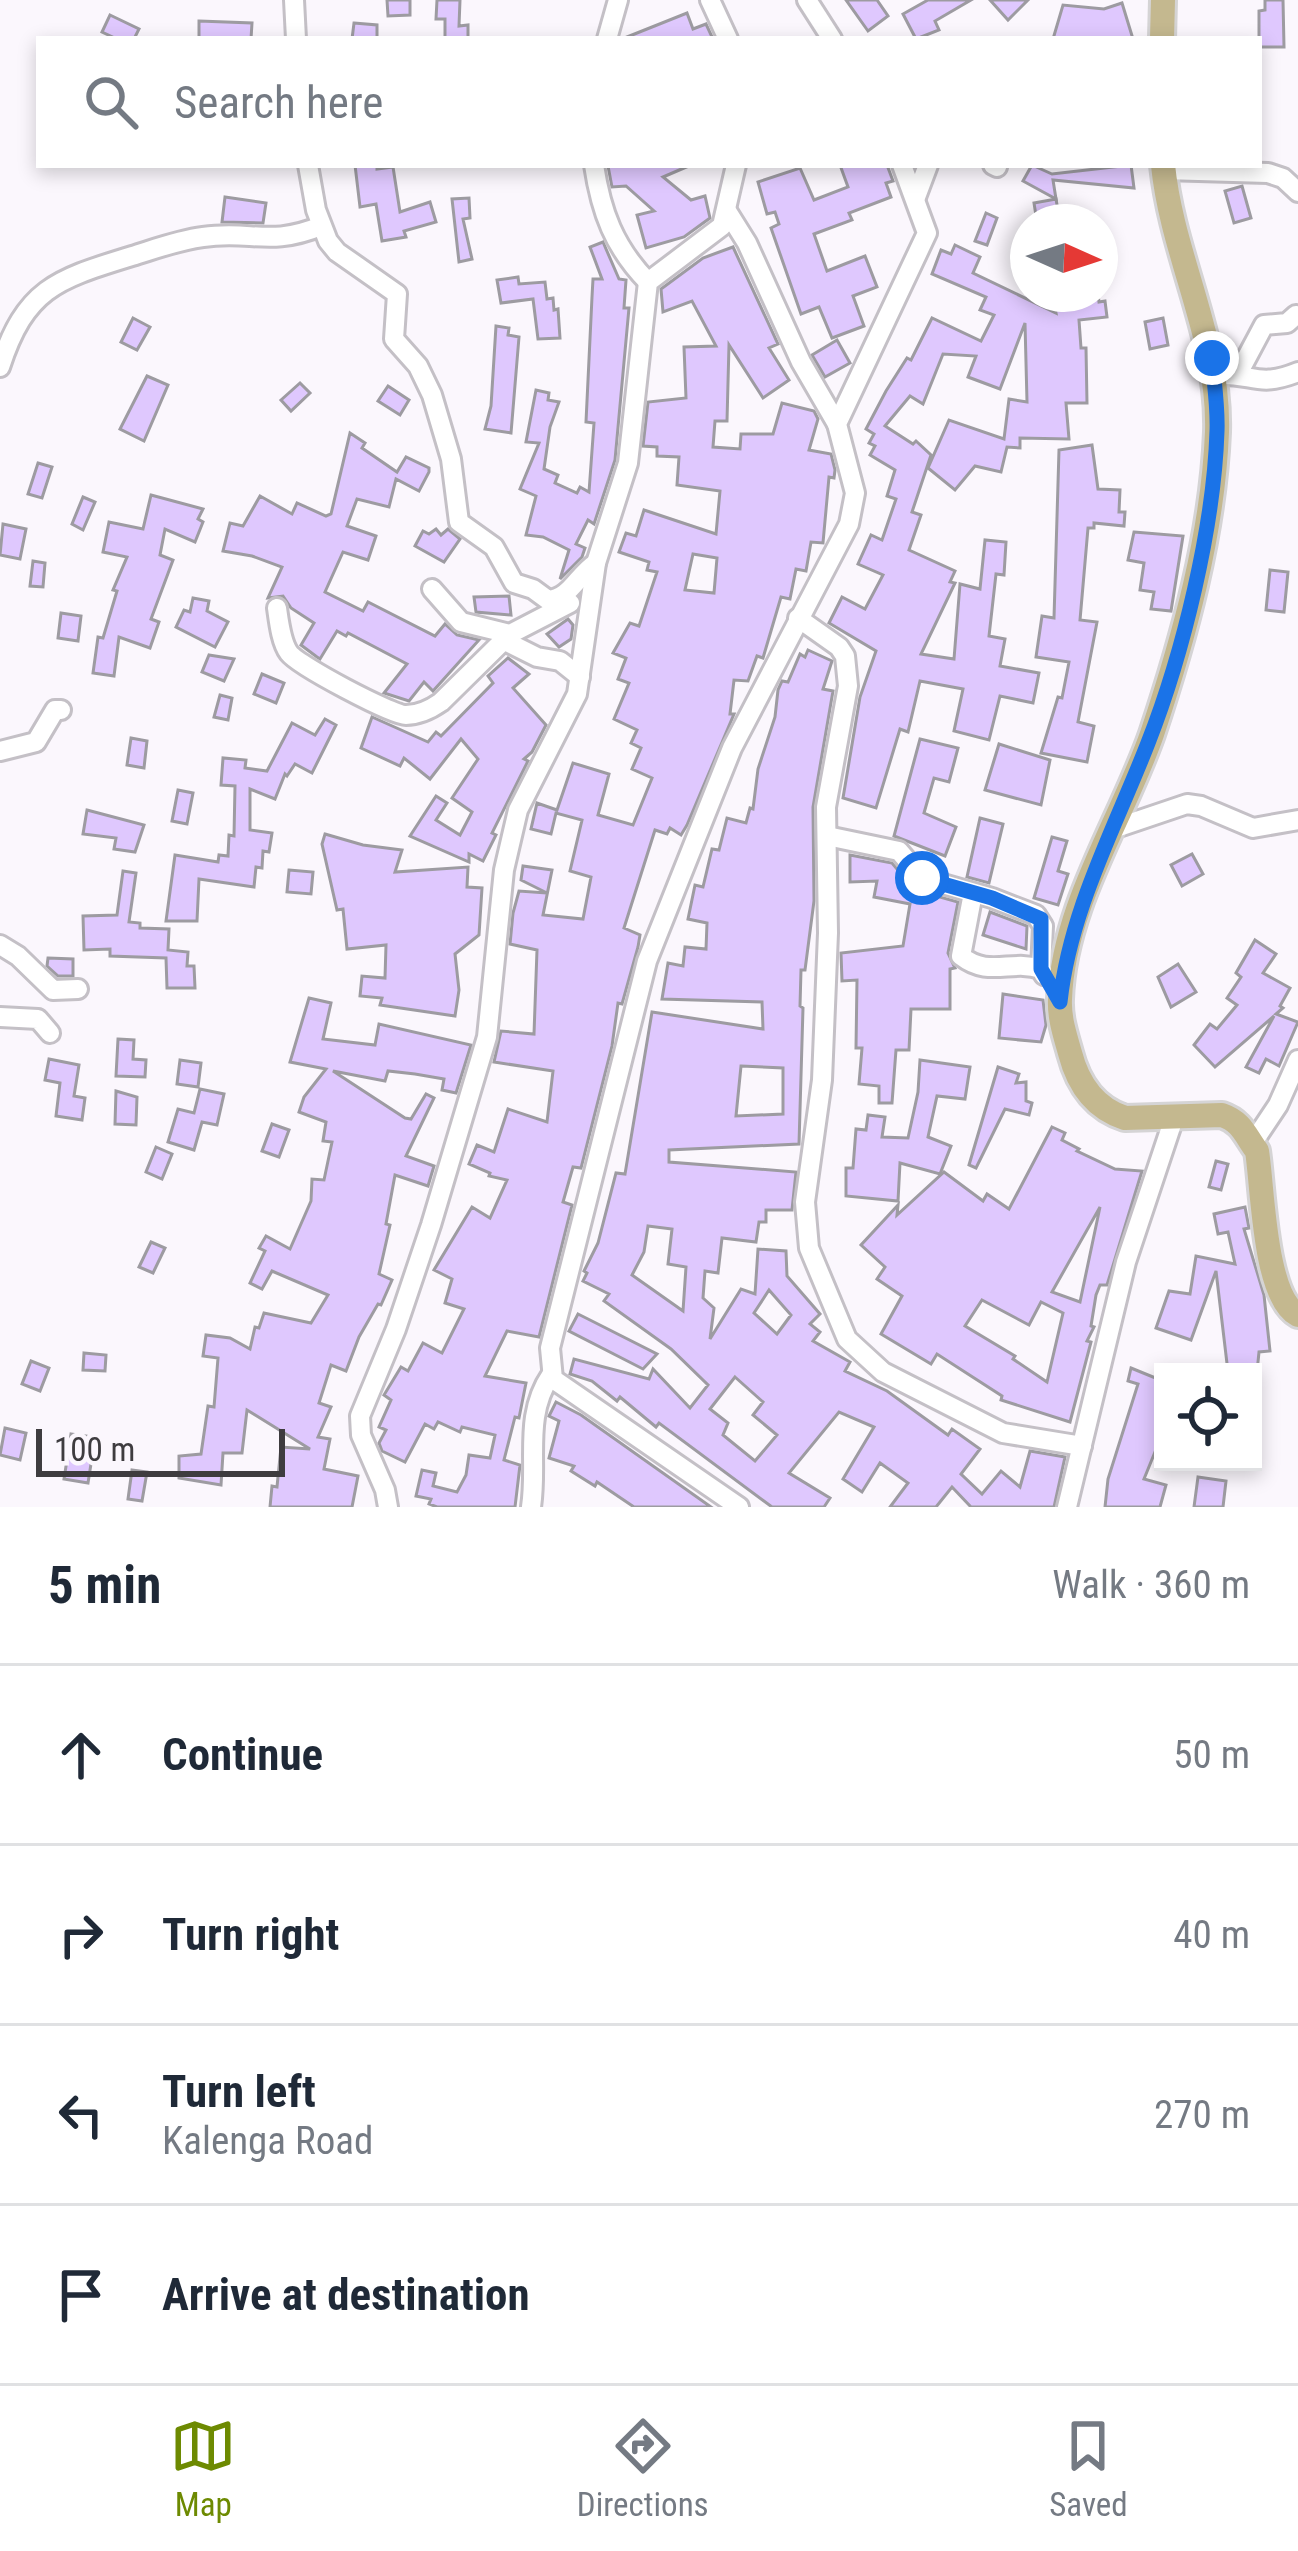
<!DOCTYPE html>
<html lang="en">
<head>
<meta charset="utf-8">
<style>
	body { margin:0; font-family:"Roboto Condensed",sans-serif; background:#f6f6f7; color:#1f2937 }
	.controls { position:absolute; right:36px; bottom:36px; display:grid; overflow:hidden; border-radius:0px; box-shadow:0 6px 18px #0003 }
	.controls button { width:108px; height:108px; display:grid; place-items:center; padding:0; border:0; border-bottom:3px solid #e0e1e3; background:#fff; color:#1f2937; font:60px sans-serif }
	.compass { position:absolute; left:1010px; top:204px; width:108px; height:108px; border-radius:50%; background:#fff; box-shadow:0 6px 18px #0003; rotate:93deg }
	.scale { position:absolute; left:36px; bottom:30px; width:249px; box-sizing:border-box; padding-left:12px; border:6px solid #3e3c3f; border-top:0; font-size:33px; line-height:42px; white-space:nowrap; color:#3e3c3f; -webkit-text-stroke:9px #fbf7fd; paint-order:stroke }
	.stop { position:absolute; width:36px; height:36px; margin:-27px; border:9px solid #1a73e8; border-radius:50%; background:#fff }
	.stop.end { background:#1a73e8; border-color:#fff; box-shadow:0 3px 12px #0008 }
	.list { margin:0; padding:0; list-style:none }
	h2 { display:flex; justify-content:space-between; align-items:center; height:156px; margin:0; padding:0 48px; font-size:51px }
	h2 small { font-size:39px; font-weight:400; color:#747a83 }
	.list li { display:grid; grid-template-columns:78px 1fr auto; gap:36px; align-items:center; box-sizing:border-box; height:180px; padding:0 48px; border-top:3px solid #e0e1e3 }
	.list b { display:block; font-size:45px; white-space:nowrap }
	.list p { margin:0; font-size:39px; white-space:nowrap; color:#747a83 }
	.list em { font-size:39px; font-style:normal; color:#747a83 }
	.icon { flex:none; width:66px; height:66px; fill:none; stroke:currentColor; stroke-width:2; stroke-linecap:round; stroke-linejoin:round }
	.map { position:relative; flex:none; width:1298px; height:1507px; overflow:hidden }
	.search { position:absolute; background:#fff; box-shadow:0 6px 18px #0003; left:36px; right:36px; top:36px; height:132px; display:flex; align-items:center; gap:30px; box-sizing:border-box; padding:0 42px; border-radius:0px; color:#747a83; font-size:45px }
	.sheet { height:876px; background:#fff }
	nav { display:flex; justify-content:space-around; align-items:center; box-sizing:border-box; height:168px; border-top:3px solid #e0e1e3; background:#fff; font-size:33px; color:#747a83 }
	nav a { display:grid; justify-items:center; gap:6px }
	nav .on { color:#6d8a01 }
	.map>svg:first-child { display:block }
	.building { fill:#dfc8fe; stroke:#9d9ba1; stroke-width:3; fill-rule:evenodd }
	.lines { fill:none; stroke-linecap:round; stroke-linejoin:round }
	.minor-casing { stroke:#c4c0c6; stroke-width:24 }
	.major-casing { stroke:#d5d4d5; stroke-width:30 }
	.minor { stroke:#fff; stroke-width:18 }
	.major { stroke:#c4b88f; stroke-width:24 }
	.route { stroke:#1a73e8; stroke-width:15 }
</style>
</head>
<body>
<div class="map">
<svg width="1298" height="1507" viewBox="0 0 1298 1507">
	<rect width="100%" height="100%" fill="#fbf7fd"/>
	<g class="building">
		<polygon points="387,0 410,0 410,15 388,16"/>
		<polygon points="437,0 460,0 459,26 468,25 468,39 445,39 445,19 436,19"/>
		<polygon points="846,0 877,0 888,16 868,31"/>
		<polygon points="928,0 971,0 935,21 939,30 916,39 903,14"/>
		<polygon points="990,0 1028,0 1008,20"/>
		<polygon points="1265,0 1283,0 1284,47 1259,47 1259,11 1265,10"/>
		<polygon points="1122,3 1133,39 1053,39 1063,5 1104,9"/>
		<polygon points="687,13 693,29 706,24 713,39 622,39"/>
		<polygon points="110,15 139,29 134,39 117,39 102,32"/>
		<polygon points="199,21 252,23 251,39 199,39"/>
		<polygon points="354,23 377,25 377,39 352,39"/>
		<polygon points="355,165 377,165 377,169 393,167 400,212 430,202 436,222 404,231 406,237 382,241 376,204 360,207"/>
		<polygon points="691,165 663,177 691,200 705,196 710,218 684,237 646,248 637,215 654,211 626,186 612,187 608,166"/>
		<polygon points="840,165 887,165 893,181 886,183 891,197 849,213 852,220 814,234 827,271 865,256 877,287 853,296 864,326 832,338 819,307 801,314 771,228 779,224 775,212 767,214 758,182 800,168 814,200 848,187"/>
		<polygon points="1032,165 1052,174 1131,165 1134,188 1053,180 1056,199 1023,181"/>
		<polygon points="1242,186 1251,218 1234,223 1225,191"/>
		<polygon points="225,197 266,203 263,223 222,222"/>
		<polygon points="469,198 470,218 463,219 472,259 459,262 452,199"/>
		<polygon points="1056,199 1060,222 1037,222 1034,203"/>
		<polygon points="986,213 997,218 987,245 975,241"/>
		<polygon points="603,242 619,279 626,280 624,308 629,308 615,460 594,524 588,520 576,544 585,548 582,557 560,579 569,550 543,537 526,535 536,496 520,489 539,443 526,442 536,390 549,393 548,400 559,402 550,427 544,469 558,475 555,483 577,493 580,487 589,492 594,423 586,422 592,297 593,279 602,279 590,247"/>
		<polygon points="955,245 980,257 973,273 1056,313 1052,294 1098,294 1099,302 1105,301 1107,317 1079,320 1081,348 1086,348 1087,403 1066,403 1069,439 1020,438 1020,448 1007,447 1001,472 975,466 955,490 928,468 949,420 1004,439 1009,399 1027,402 1025,323 1000,389 968,377 976,356 943,354 923,404 910,396 885,426 913,444 916,441 931,455 912,512 921,515 909,550 955,571 950,582 955,583 921,654 954,659 960,584 980,589 985,540 1006,542 1004,575 996,574 989,636 1005,639 1000,666 1039,673 1033,703 1000,696 989,740 954,731 963,689 920,681 908,732 900,729 876,808 843,798 860,697 876,651 829,623 842,597 865,609 883,575 858,564 871,535 882,540 896,499 887,496 895,470 870,455 875,446 869,443 874,434 866,429 886,391 907,358 911,360 932,318 981,341 994,315 980,310 986,297 932,274 941,250 951,254"/>
		<path d="M733 247 778 344 769 348 789 380 763 398 729 345 727 421H715L713 447 740 449 741 434H773L782 403 814 411 818 419 809 450 831 454 835 470 834 478 829 477 823 543 811 542 806 571 796 569 790 599 781 597 763 658 757 656 748 681 734 680 730 714H734L687 825 681 835 670 828 667 834 655 830 624 928 640 935 638 947 622 1004 618 1003 612 1046 581 1168 573 1167 563 1202 572 1205 539 1337 507 1331 485 1376 526 1383 519 1418 515 1417 504 1460 520 1465 515 1507H437L429 1504 431 1499 416 1496 422 1470 436 1473 433 1486 457 1492 466 1475 469 1455 490 1458 495 1435 462 1427 460 1432 438 1422 434 1429 425 1424 405 1462 382 1451 379 1443 386 1430 379 1427 391 1400 384 1395 401 1367 408 1371 423 1343 442 1353 464 1309 445 1303 452 1279 434 1270 472 1207 490 1218 507 1180 489 1176 490 1173 469 1164 477 1145 494 1152 508 1109 547 1122 553 1071 494 1062 501 1031 534 1034 537 950 510 944 513 913 519 891 547 893 521 880 523 866 552 870 543 915 583 919 591 877 570 871 582 820 556 813 551 834 531 829 537 803 557 810 573 763 609 774 598 815 633 825 652 778 632 769 641 748 631 743 637 730 614 719 629 683 618 679 626 658 613 653 630 623 639 626 657 572 647 570 649 562 619 552 626 533 636 536 644 510 716 534 720 491 677 485 679 457 657 456V447L643 446 648 402 686 398 684 347 716 346 692 301 663 312 661 289 703 258ZM693 554 717 558 714 593 685 590Z"/>
		<polygon points="518,277 519,284 545,282 547,299 553,298 554,310 558,309 560,338 538,339 533,299 501,303 497,280"/>
		<polygon points="133,318 150,327 137,350 121,342"/>
		<polygon points="1163,318 1168,345 1150,349 1145,322"/>
		<polygon points="496,326 509,328 508,335 519,337 511,433 485,429 491,406"/>
		<polygon points="837,340 850,363 825,377 812,355"/>
		<polygon points="147,376 168,385 144,441 120,429"/>
		<polygon points="300,383 310,393 291,411 281,400"/>
		<polygon points="388,386 409,400 400,415 378,401"/>
		<polygon points="350,433 365,443 362,448 397,472 406,457 429,468 429,472 419,491 396,479 389,507 357,499 347,526 376,536 368,560 343,552 325,592 363,611 368,602 435,636 445,624 457,635 479,640 433,691 424,682 409,701 384,693 407,664 348,633 346,636 337,631 320,659 317,657 301,645 314,623 291,608 283,596 268,598 282,567 252,556 223,551 230,523 243,526 260,496 292,514 297,503 326,516 331,514"/>
		<polygon points="1092,445 1098,489 1120,490 1119,512 1125,512 1124,526 1094,523 1094,528 1088,528 1080,620 1097,622 1078,722 1094,726 1087,762 1041,753 1058,697 1062,698 1069,662 1036,657 1042,616 1054,618 1059,450"/>
		<polygon points="38,463 52,467 42,498 28,494"/>
		<polygon points="151,495 203,509 198,519 203,522 195,542 165,529 160,555 173,560 151,619 159,622 150,648 119,637 114,676 93,673 98,637 103,638 117,591 113,590 127,557 103,552 109,522 143,529"/>
		<polygon points="83,497 95,502 83,530 72,524"/>
		<polygon points="3,524 26,529 20,559 0,555"/>
		<polygon points="436,529 441,535 448,529 460,539 444,562 415,546 423,531 429,534"/>
		<polygon points="1134,532 1183,536 1171,611 1151,609 1154,592 1140,590 1144,563 1128,560"/>
		<polygon points="33,561 45,563 43,587 30,586"/>
		<polygon points="1270,570 1288,572 1284,612 1266,610"/>
		<polygon points="509,596 511,615 476,612 474,597"/>
		<polygon points="193,598 209,601 207,611 228,622 215,647 176,627 184,610 190,612"/>
		<polygon points="61,613 81,616 78,641 58,638"/>
		<polygon points="568,619 573,625 571,639 559,647 547,634"/>
		<path d="M808 650 832 661 823 689 833 691 813 807 814 901 805 970H801L800 1006 803 1008 799 1144 669 1150V1162L796 1172 792 1210H766V1222H759L756 1242 722 1238 718 1273 705 1271 703 1298 714 1308 710 1339 741 1289 755 1294 758 1249 786 1251 787 1276 820 1314 810 1324 820 1332 813 1341 850 1362 845 1371 887 1391 948 1435 952 1429 980 1449 961 1474 982 1494 1001 1471 1020 1487 1030 1451 1065 1457 1054 1507H971L952 1487 936 1507H890L908 1483 880 1463 862 1492 843 1479 874 1427 839 1412 789 1473 830 1498 824 1507H772L659 1423 656 1427 620 1397 617 1401 592 1381 570 1374 574 1359 649 1379 653 1369 690 1408 708 1385 671 1349 604 1301 609 1294 583 1281 587 1273 584 1271 598 1243 616 1173 625 1174 652 1012 763 1029 762 1002 662 999 668 963 683 966 685 947 706 949 707 923 688 919 695 885 703 887 712 849 719 850 727 818 746 823 750 808 753 809 758 769 775 717 778 690 782 681 788 682 800 654 805 657ZM741 1066 783 1068V1114L736 1116ZM648 1226 672 1229 668 1264 686 1267 683 1311 632 1275 644 1252ZM769 1290 791 1315 777 1334 754 1313ZM735 1377 763 1402 753 1415 777 1435 755 1461 723 1435 728 1423 710 1409Z"/>
		<polygon points="209,655 234,659 224,681 202,672"/>
		<polygon points="508,658 529,674 513,688 546,725 532,752 524,759 528,761 492,833 496,835 483,861 469,854 469,862 410,836 436,796 447,803 436,820 460,835 472,812 452,798 478,759 461,739 430,779 404,758 400,766 361,748 372,717 428,742 436,732 441,736 493,683 488,676"/>
		<polygon points="262,674 284,683 276,703 254,694"/>
		<polygon points="220,695 232,698 228,720 214,717"/>
		<polygon points="325,719 336,725 312,773 295,764 287,776 285,774 275,799 250,789 250,830 272,833 269,852 263,851 262,868 256,867 254,887 199,879 197,921 166,921 175,855 218,862 219,855 228,856 229,835 234,836 235,786 221,785 223,758 246,760 245,768 267,771 292,723 315,735"/>
		<polygon points="131,738 147,741 144,768 127,765"/>
		<polygon points="920,739 958,748 949,782 934,778 924,813 956,827 945,856 894,836"/>
		<polygon points="999,744 1050,760 1041,805 985,790"/>
		<polygon points="178,790 193,793 187,824 172,821"/>
		<polygon points="87,810 144,825 135,852 114,849 116,838 83,834"/>
		<polygon points="980,818 1003,824 989,883 967,877"/>
		<polygon points="325,834 363,845 402,850 395,872 468,867 467,887 482,888 479,935 455,954 459,990 455,1016 380,1005 382,998 360,996 362,976 385,978 386,945 347,949 343,909 337,910 322,844"/>
		<polygon points="1052,837 1067,841 1058,871 1068,874 1058,905 1034,898"/>
		<polygon points="1192,854 1203,874 1182,886 1171,865"/>
		<polygon points="850,855 892,863 902,875 900,886 958,902 948,953 955,968 950,969 950,1009 911,1009 909,1050 896,1050 892,1103 879,1103 879,1086 859,1084 862,1048 856,1048 857,980 842,981 841,953 903,946 910,904 874,897 877,881 850,882"/>
		<polygon points="289,870 313,872 311,894 287,892"/>
		<polygon points="123,871 136,873 129,922 140,923 140,928 169,929 168,950 188,952 187,966 194,966 195,988 167,988 166,958 110,956 110,949 84,950 83,916 117,915"/>
		<polygon points="990,912 1027,926 1026,949 983,935"/>
		<polygon points="1255,940 1276,954 1263,973 1290,988 1280,1006 1283,1008 1276,1014 1298,1022 1279,1066 1266,1059 1259,1073 1246,1067 1274,1016 1215,1067 1194,1045 1210,1024 1217,1029 1237,1005 1227,998 1241,977 1236,973"/>
		<polygon points="48,958 73,959 73,976 58,976 47,966"/>
		<polygon points="1178,964 1196,992 1171,1007 1158,977"/>
		<polygon points="1003,994 1043,1000 1046,1025 1041,1042 999,1038"/>
		<polygon points="309,998 331,1003 323,1039 375,1045 379,1024 471,1045 456,1093 442,1090 444,1079 415,1074 388,1071 385,1081 333,1071 405,1118 411,1119 426,1094 434,1098 406,1156 434,1166 428,1186 395,1175 386,1224 390,1225 379,1274 392,1280 381,1305 378,1304 359,1337 346,1371 331,1365 319,1403 331,1407 318,1437 330,1439 324,1469 358,1476 352,1507 270,1507 272,1486 277,1487 281,1447 310,1449 247,1410 242,1453 223,1453 221,1485 179,1478 179,1456 201,1454 208,1406 214,1407 218,1358 203,1356 206,1335 230,1338 250,1349 255,1327 259,1328 264,1313 311,1323 328,1295 272,1271 262,1289 250,1283 265,1251 259,1248 266,1236 290,1249 311,1201 312,1179 324,1180 332,1142 323,1141 326,1122 299,1112 304,1097 326,1069 290,1062"/>
		<polygon points="118,1039 134,1040 133,1059 146,1060 145,1077 116,1076"/>
		<polygon points="49,1059 79,1065 74,1096 85,1098 82,1120 56,1116 60,1083 45,1080"/>
		<polygon points="180,1060 201,1063 198,1087 177,1084"/>
		<polygon points="920,1060 970,1067 965,1099 937,1096 928,1137 951,1146 940,1174 900,1163 898,1201 846,1196 846,1168 853,1168 856,1129 866,1130 868,1115 885,1117 882,1137 908,1138 918,1092"/>
		<polygon points="998,1067 1019,1074 1016,1083 1026,1082 1026,1101 1032,1103 1029,1115 1005,1109 976,1168 969,1165"/>
		<polygon points="200,1089 224,1094 217,1125 202,1122 194,1150 168,1142 178,1109 194,1113"/>
		<polygon points="116,1091 137,1097 136,1125 115,1124"/>
		<polygon points="272,1124 289,1130 279,1157 262,1151"/>
		<path d="M1052 1127 1065 1133 1062 1140 1079 1149 1077 1151 1115 1169 1142 1171 1107 1285H1100L1096 1295 1091 1326 1094 1327 1087 1341 1091 1342 1070 1422 1001 1400 1002 1396 937 1354 931 1364 881 1334 902 1296 877 1279 885 1267 861 1245 898 1205 897 1215 944 1172 983 1201 987 1194 1009 1209ZM1100 1207 1080 1302 1052 1292ZM982 1300 1029 1325 1041 1302 1063 1313 1047 1382 1013 1359 1015 1356 965 1326Z"/>
		<polygon points="156,1147 172,1154 162,1179 146,1172"/>
		<polygon points="1216,1161 1228,1164 1221,1190 1209,1187"/>
		<polygon points="1245,1207 1249,1228 1244,1229 1264,1295 1270,1351 1259,1352 1257,1372 1228,1372 1216,1271 1191,1340 1156,1328 1169,1291 1190,1294 1196,1256 1235,1264 1228,1232 1218,1234 1214,1214"/>
		<polygon points="151,1242 165,1248 153,1273 139,1267"/>
		<polygon points="578,1314 588,1319 657,1354 643,1369 569,1331"/>
		<polygon points="84,1353 106,1355 105,1371 83,1370"/>
		<polygon points="31,1361 49,1368 40,1391 22,1384"/>
		<polygon points="1131,1368 1163,1381 1163,1454 1155,1452 1144,1479 1166,1485 1160,1507 1105,1507 1108,1479 1138,1384 1128,1381"/>
		<polygon points="556,1402 581,1415 711,1507 634,1507 597,1482 595,1486 571,1471 574,1466 549,1458 559,1421 549,1416"/>
		<polygon points="5,1428 26,1433 20,1460 0,1455"/>
		<polygon points="71,1434 86,1436 83,1450 93,1451 88,1483 64,1479"/>
		<polygon points="132,1470 147,1472 142,1501 128,1499"/>
		<polygon points="1198,1477 1226,1481 1223,1507 1194,1507"/>
	</g>
	<g class="lines">
		<defs>
			<g id="minor">
				<polyline points="294,0 296,39"/>
				<polyline points="710,0 728,39"/>
				<polyline points="807,0 832,39"/>
				<polyline points="607,39 618,0"/>
				<path d="M308 165 316 210 328 241 337 252 397 294 394 339 418 366 432 395 451 459 459 522 494 547 514 583 533 589 548 600C571 598 577 575 596 563"/>
				<path d="M594 165C601 212 614 247 648 282"/>
				<polyline points="993,165 997,167"/>
				<polyline points="1164,170 1268,173 1283,178 1298,192"/>
				<polyline points="916,197 928,165"/>
				<polyline points="727,211 747,243 801,362 837,424"/>
				<path d="M0 367C26 287 58 279 132 256 155 249 179 240 203 237 252 230 269 247 321 226"/>
				<polyline points="1239,372 1264,325 1287,323 1296,315"/>
				<path d="M1213 375C1254 372 1256 389 1298 372"/>
				<polyline points="432,589 461,622 510,634 570,603"/>
				<path d="M277 608C279 622 281 642 289 653 299 666 392 715 406 715 419 715 431 709 441 702L510 634"/>
				<polyline points="798,618 839,647 845,656 848,686 826,807 828,933 822,1080 805,1202 809,1248 847,1339 883,1372 1003,1433 1082,1446"/>
				<polyline points="503,640 537,657 560,661 580,677"/>
				<polyline points="0,751 36,742 55,710 61,710"/>
				<polyline points="1113,829 1187,804 1201,806 1253,828 1298,820"/>
				<polyline points="827,836 899,851 922,878 992,898 1036,915 1043,926 1041,969"/>
				<path d="M973 893 961 956C989 978 1011 959 1041 969L1044 975"/>
				<polyline points="0,945 18,956 53,990 78,989"/>
				<polyline points="0,1017 38,1019 50,1033"/>
				<polyline points="1252,1144 1278,1105 1298,1060"/>
				<polyline points="388,1507 385,1490 361,1435 360,1416 396,1329 431,1225 487,1037 504,870 518,810 577,694 596,563 628,463 648,282 722,226 736,165"/>
				<path d="M531 1507C538 1462 523 1416 551 1375"/>
				<polyline points="739,1507 553,1379 550,1348 647,961 732,748 849,524 855,493 837,424 927,233 902,165"/>
				<polyline points="1067,1507 1126,1262 1174,1118"/>
			</g>
			<g id="major">
				<polyline points="1162,39 1163,0"/>
				<path d="M1163 165C1172 256 1220 339 1217 432 1213 533 1184 638 1152 734 1122 820 1063 906 1060 999 1059 1018 1065 1035 1070 1053 1078 1084 1094 1108 1125 1118L1222 1115C1242 1122 1245 1135 1257 1151 1263 1189 1264 1297 1298 1315"/>
			</g>
		</defs>
		<use href="#minor" class="minor-casing"/>
		<use href="#major" class="major-casing"/>
		<use href="#minor" class="minor"/>
		<use href="#major" class="major"/>
	</g>
	<g class="lines">
		<path class="route" d="M922 878 992 898 1041 919V969L1060 1002C1070 910 1115 828 1148 743 1183 654 1214 527 1217 431 1218 407 1214 382 1212 358"/>
	</g>
</svg>
<div class="controls">
<button><svg class="icon" aria-label="locate" viewBox="0 0 24 24"><circle cx="12" cy="12" r="6"/><path d="M12 2v4M12 18v4M2 12h4M18 12h4"/></svg></button>
</div>
<svg class="compass" viewBox="-18 -18 36 36"><path d="M0-13l5 13h-10z" fill="#e53935"/><path d="M0 13l5-13h-10z" fill="#747a83"/></svg>
<div class="scale">100 m</div>
<div class="stop" style="left:922px;top:878px"></div>
<div class="stop end" style="left:1212px;top:358px"></div>
<div class="search"><svg class="icon" aria-label="search" viewBox="0 0 24 24"><circle cx="10" cy="10" r="6"/><path d="M15 15l6 6"/></svg>Search here</div>
</div>
<section class="sheet">
<h2>5 min<small>Walk · 360 m</small></h2>
<ul class="list">
<li><svg class="icon" aria-label="ahead" viewBox="0 0 24 24"><path d="M12 20V5M6 11l6-6 6 6"/></svg><div><b>Continue</b></div><em>50 m</em></li>
<li><svg class="icon" aria-label="right" viewBox="0 0 24 24"><path d="M7 20v-9h11M14 6l5 5-5 5"/></svg><div><b>Turn right</b></div><em>40 m</em></li>
<li><svg class="icon" aria-label="left" viewBox="0 0 24 24"><path d="M17 20v-9H6M10 6l-5 5 5 5"/></svg><div><b>Turn left</b><p>Kalenga Road</p></div><em>270 m</em></li>
<li><svg class="icon" aria-label="arrive" viewBox="0 0 24 24"><path d="M6 21V4h12l-3 4 3 4H6"/></svg><div><b>Arrive at destination</b></div></li>
</ul>
</section>
<nav>
<a class="on"><svg class="icon" aria-label="map" viewBox="0 0 24 24"><path d="M3 6l6-2 6 2 6-2v14l-6 2-6-2-6 2zM9 4v14M15 6v14"/></svg>Map</a>
<a><svg class="icon" aria-label="directions" viewBox="0 0 24 24"><path d="M12 3l9 9-9 9-9-9zM9 14v-3h6M13 9l2 2-2 2"/></svg>Directions</a>
<a><svg class="icon" aria-label="saved" viewBox="0 0 24 24"><path d="M7 4h10v16l-5-4-5 4z"/></svg>Saved</a>
</nav>
</body>
</html>
